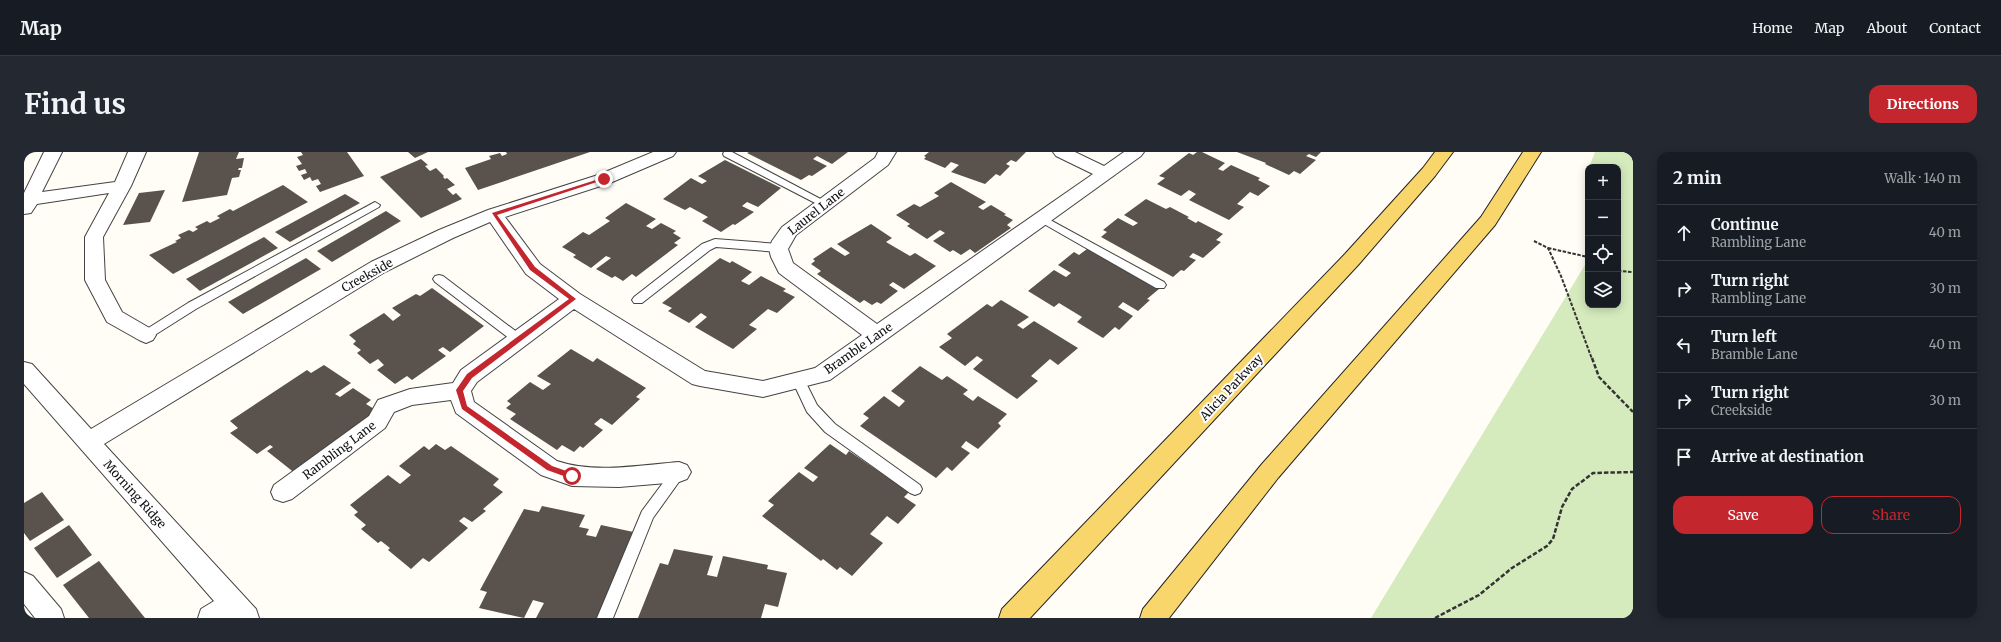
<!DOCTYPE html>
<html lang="en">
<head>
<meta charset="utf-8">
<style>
	body { margin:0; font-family:Merriweather,serif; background:#242831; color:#f1f3f6 }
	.controls { position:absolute; right:12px; top:12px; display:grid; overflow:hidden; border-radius:8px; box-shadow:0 2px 10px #0003 }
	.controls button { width:36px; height:36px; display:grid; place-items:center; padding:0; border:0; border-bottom:1px solid #363941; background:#171b24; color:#f1f3f6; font:20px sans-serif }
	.stop { position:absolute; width:12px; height:12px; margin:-9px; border:3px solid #c4262e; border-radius:50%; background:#fff }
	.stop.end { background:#c4262e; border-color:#fff; box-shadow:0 1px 4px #0008 }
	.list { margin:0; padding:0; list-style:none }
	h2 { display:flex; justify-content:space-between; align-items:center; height:52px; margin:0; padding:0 16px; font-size:17px }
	h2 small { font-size:13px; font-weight:400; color:#9ea1a6 }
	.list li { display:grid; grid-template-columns:26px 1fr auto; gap:12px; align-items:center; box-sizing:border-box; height:56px; padding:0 16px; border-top:1px solid #363941 }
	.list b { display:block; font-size:15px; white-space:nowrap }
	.list p { margin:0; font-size:13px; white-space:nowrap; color:#9ea1a6 }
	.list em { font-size:13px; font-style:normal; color:#9ea1a6 }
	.actions { display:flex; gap:8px; padding:12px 16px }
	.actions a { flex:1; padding:9px 0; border:1px solid #c4262e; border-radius:12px; text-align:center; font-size:14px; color:#c4262e }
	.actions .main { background:#c4262e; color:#fff }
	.icon { flex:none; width:22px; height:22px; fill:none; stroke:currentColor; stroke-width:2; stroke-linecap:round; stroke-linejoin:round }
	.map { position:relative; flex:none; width:1609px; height:466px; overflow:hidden; border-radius:12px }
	header { display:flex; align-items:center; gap:24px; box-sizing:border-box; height:56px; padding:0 20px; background:#171b24; border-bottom:1px solid #363941 }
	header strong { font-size:19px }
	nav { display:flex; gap:22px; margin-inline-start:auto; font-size:14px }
	.intro { display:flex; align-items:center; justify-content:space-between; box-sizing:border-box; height:96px; padding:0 24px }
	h1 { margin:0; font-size:28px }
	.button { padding:10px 18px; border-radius:12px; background:#c4262e; color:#fff; font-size:14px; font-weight:700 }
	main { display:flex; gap:24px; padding:0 24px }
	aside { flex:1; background:#171b24; border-radius:12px; box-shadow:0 2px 10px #0003 }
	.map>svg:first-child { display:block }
	.green { fill:#d5ebbd }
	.building { fill:#5a524d }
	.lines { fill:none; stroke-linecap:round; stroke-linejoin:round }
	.service-casing { stroke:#444; stroke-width:2 }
	.minor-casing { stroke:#444; stroke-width:2 }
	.primary-casing { stroke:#222; stroke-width:2 }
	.path-far1 { stroke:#333; stroke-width:2; stroke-dasharray:3.5 1.5; stroke-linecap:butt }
	.path { stroke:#333; stroke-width:2.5; stroke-dasharray:4.5 2; stroke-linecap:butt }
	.service { fill:#fff; fill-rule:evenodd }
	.minor { fill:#fff; fill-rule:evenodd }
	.primary { fill:#f9d66b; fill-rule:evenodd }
	.route { fill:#c4262e }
	.labels { text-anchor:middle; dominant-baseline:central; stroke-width:4; stroke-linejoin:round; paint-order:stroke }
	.street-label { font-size:12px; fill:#111; stroke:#fff }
</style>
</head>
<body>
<header>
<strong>Map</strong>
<nav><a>Home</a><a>Map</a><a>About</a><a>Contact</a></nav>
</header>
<div class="intro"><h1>Find us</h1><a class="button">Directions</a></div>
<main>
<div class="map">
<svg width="1609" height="466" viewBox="0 0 1609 466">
	<rect width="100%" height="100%" fill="#fffdf5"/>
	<polygon class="green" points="1571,0 1609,0 1609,466 1347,466 1564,108 1564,153 1594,153 1594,15 1565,15"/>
	<g class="building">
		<polygon points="175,0 215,0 212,7 220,6 218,16 215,16 214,18 217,18 215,25 208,26 203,43 158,50"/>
		<polygon points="277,0 323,0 340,24 296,40 292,34 297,32 294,27 288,29 286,25 280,28 277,23 283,21 281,17 275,19 272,14 278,12 273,5 279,3"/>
		<polygon points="384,0 404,0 391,6"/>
		<polygon points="482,0 566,0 454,38 441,16 467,7 465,4 476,1 478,4 483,2"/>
		<polygon points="725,0 824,0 808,12 793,4 789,7 803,14 788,24 785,23 777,28 723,1"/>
		<polygon points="905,0 1002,0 992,10 987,8 982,12 986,14 976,24 972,22 961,32 927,20 935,13 927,10 921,16 900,7 902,5 900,4"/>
		<polygon points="1173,0 1178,0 1201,11 1194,17 1199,19 1207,13 1236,26 1234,28 1246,34 1234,44 1226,40 1213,52 1220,55 1205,68 1165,48 1172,42 1165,38 1157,44 1133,32 1141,26 1135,24 1165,1 1169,3"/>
		<polygon points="1213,0 1297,0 1292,5 1285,2 1282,4 1292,8 1276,22 1270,19 1265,23 1241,12 1242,11"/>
		<polygon points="397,7 404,13 401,14 406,19 412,16 420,24 419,25 421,27 423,26 431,33 423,37 429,43 432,41 438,47 397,66 356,25"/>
		<polygon points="701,8 757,36 734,55 723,50 718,54 730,60 711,73 709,72 697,80 678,69 684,65 666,55 661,58 639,47 667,26 678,32 683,29 674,24"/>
		<polygon points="927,30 962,50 954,55 959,58 967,53 982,62 980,63 989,68 983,73 987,76 951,101 946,97 937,103 929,98 926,100 909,89 921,81 916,78 903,87 883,74 886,72 872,63 890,52 896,55 915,44 910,41"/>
		<polygon points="259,33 284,50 149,122 125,103 153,90 151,89 157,86 154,83 165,78 169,80 174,77 171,75 183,69 186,71 196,66 193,64 206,57 209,59"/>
		<polygon points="141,38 126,70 99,73 115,41"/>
		<polygon points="321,42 336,51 266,90 251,80"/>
		<polygon points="1122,47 1142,57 1146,55 1165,65 1163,66 1172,71 1174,69 1199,82 1192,88 1197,90 1179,106 1169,101 1165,105 1172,108 1160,119 1157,118 1149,125 1077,85 1083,80 1079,78 1094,66 1109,74 1114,71 1100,63"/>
		<polygon points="602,51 632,67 622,74 628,77 637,71 652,79 649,81 657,86 650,91 654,93 612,125 608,122 599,129 591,124 588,126 572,117 587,106 582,104 567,116 549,105 552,103 538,95 559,80 565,83 586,69 581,66"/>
		<polygon points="362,59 377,69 308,110 293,99"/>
		<polygon points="847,72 868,86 862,90 886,104 891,101 912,114 880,137 869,130 865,133 874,139 857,152 853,150 848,153 840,148 836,151 793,122 797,119 787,112 791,109 789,107 807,95 821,104 826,101 813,92"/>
		<polygon points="240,85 254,96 176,139 162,127"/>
		<polygon points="1063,97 1135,137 1123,147 1126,148 1114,159 1099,150 1094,155 1109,164 1095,178 1091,175 1079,186 1053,170 1058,165 1035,151 1030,155 1004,139 1030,118 1042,125 1047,121 1034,113 1050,100 1055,103"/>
		<polygon points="282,106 297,117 219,162 204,150"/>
		<polygon points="696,106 706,111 708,109 728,120 717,129 725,133 737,124 762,137 759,139 771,145 753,161 744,157 725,173 733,177 709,197 671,175 683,165 677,161 665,171 644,159 648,156 638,151"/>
		<polygon points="408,136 460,174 426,200 419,195 414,198 422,204 388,228 383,224 371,232 353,218 360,213 354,207 346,212 333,201 337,198 329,192 332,189 325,183 360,161 369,169 377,163 368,156 392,142 396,144"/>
		<polygon points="977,148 1005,165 993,173 999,177 1010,169 1054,196 1034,213 1026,207 1007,224 1014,229 993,247 949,217 959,208 953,204 941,214 915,195 928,186 923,182 963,152 968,155"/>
		<polygon points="547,197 569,210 573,206 622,236 612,245 616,247 588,273 577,266 570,272 579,278 559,296 556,294 550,300 538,293 533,298 486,267 492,262 482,256 487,252 483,249 506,230 519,238 527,232 513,224"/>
		<polygon points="300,213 327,231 311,242 316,245 329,236 347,248 342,252 355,260 272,322 243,299 249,295 246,293 233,302 206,281 214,276 206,269 283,218 287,221"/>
		<polygon points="896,214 918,228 923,224 944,238 939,242 949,249 954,244 983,262 974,271 977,274 954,297 942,289 937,295 946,301 928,319 923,315 912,326 836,274 845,266 839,262 860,244 875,255 881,249 867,239"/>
		<polygon points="412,292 421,298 427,294 475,327 469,333 479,340 459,357 462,359 448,370 440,365 435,369 444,376 405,410 399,406 387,417 364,398 366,396 357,389 354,391 337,377 342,373 330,363 334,360 326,353 364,323 376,332 387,323 375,314 400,294 405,298"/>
		<polygon points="806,292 822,303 825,299 885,340 880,345 892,353 874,372 863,364 846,382 859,391 828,424 816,415 813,418 799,407 797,409 738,364 750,353 744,349 775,320 789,330 794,325 780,316"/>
		<polygon points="18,340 40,368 6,389 0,381 0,351"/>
		<polygon points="518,354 561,363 555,375 565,377 562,383 572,385 577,373 614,381 577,466 512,466 520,451 509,448 500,466 455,456 463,440 456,438 500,357 515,360"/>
		<polygon points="45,373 68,403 33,426 10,396"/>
		<polygon points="650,397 689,404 683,423 693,425 699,404 744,413 743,417 763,421 754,455 741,452 737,466 614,466 636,411 644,413"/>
		<polygon points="75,409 121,466 65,466 39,433"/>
	</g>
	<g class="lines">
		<defs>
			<g id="service">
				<polygon points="700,0 708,0 806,52 805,54 797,54 700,4 699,2"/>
				<polygon points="351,50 356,53 355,55 172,157 126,186 118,186 116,183 118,180 164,151"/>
				<polygon points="1017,63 1140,130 1142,133 1140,136 1132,136 1013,68 1012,66 1013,64"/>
				<polygon points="691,87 755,92 761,96 755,100 692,95 686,98 618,151 610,151 608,148 610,145 678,92"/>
				<polygon points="415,123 419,124 498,184 500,187 498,190 490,190 411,130 409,127 411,124"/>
				<polygon points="774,223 779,225 793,253 811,272 896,333 898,337 896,341 891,343 886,341 801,280 783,260 768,228 769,225"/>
				<polygon points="655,314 660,316 662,320 629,366 589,466 573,466 618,359 650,316"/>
			</g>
			<g id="minor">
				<polygon points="20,0 38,0 18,40 91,30 104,0 122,0 107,34 79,85 81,128 98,160 129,178 132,183 129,188 122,191 115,188 83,170 61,128 61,85 85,41 13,52 7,61 0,62 0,41"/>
				<path d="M629 0H652L649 4 586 31 481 65 516 112 556 142 681 219 739 229 791 216 838 183 755 121 747 105 745 97 748 89 758 75 851 6 854 0H872L864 13 772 83 764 97 769 111 853 172 1069 22 1032 4 1029 0H1051L1080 14 1100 0H1120L1117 4 806 228 739 245 676 234 668 232 550 157 453 230 447 239 450 250 533 309C571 322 616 313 655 310L663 313 667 320 663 327 655 330 595 335 548 334 517 323 432 261 427 248 388 253 370 260 361 276 268 347 259 350 250 347 247 340 250 333 345 264 354 248 386 237 429 231 437 218 535 147 502 122 466 70 429 86 361 120 80 292 232 457 235 466H174L177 457 190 449 0 232V210L8 212 67 277 347 110 415 78 464 58 574 23Z"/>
				<polygon points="0,420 9,424 37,457 40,466 11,466 0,452"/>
			</g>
			<g id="primary">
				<polygon points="1411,0 1429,0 1411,24 1335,112 1006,466 975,466 978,457 1321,102 1399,16"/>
				<polygon points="1499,0 1517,0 1471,73 1254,326 1145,466 1116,466 1119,457 1238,312 1457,65"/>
			</g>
		</defs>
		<use href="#service" class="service-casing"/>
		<use href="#minor" class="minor-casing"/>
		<use href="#primary" class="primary-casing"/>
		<g class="path-far1">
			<polyline points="1510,89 1524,96 1537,124 1568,207"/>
			<polyline points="1524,96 1564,105"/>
			<polyline points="1594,119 1609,120"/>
		</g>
		<g class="path">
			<polyline points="1568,206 1575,225 1609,260"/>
			<polyline points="1411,466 1455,443 1488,416 1523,394 1529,387 1538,355 1548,337 1569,321 1609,320"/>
		</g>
		<use href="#service" class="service"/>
		<use href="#minor" class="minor"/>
		<use href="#primary" class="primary"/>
	</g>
	<polygon class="route" points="578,26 582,27 473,63 511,115 552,147 448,226 439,239 443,254 528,314 551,322 551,326 548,327 523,318 438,257 432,238 443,222 545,147 506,118 468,61"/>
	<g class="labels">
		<g class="street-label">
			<text transform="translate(792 59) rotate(-38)">Laurel Lane</text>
			<text transform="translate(343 123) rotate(-29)">Creekside</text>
			<text transform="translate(834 196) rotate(-35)">Bramble Lane</text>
			<text transform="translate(1207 235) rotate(-47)">Alicia Parkway</text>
			<text transform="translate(315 298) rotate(-37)">Rambling Lane</text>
			<text transform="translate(111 342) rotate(48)">Morning Ridge</text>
		</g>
	</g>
</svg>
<div class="controls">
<button>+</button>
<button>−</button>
<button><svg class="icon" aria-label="locate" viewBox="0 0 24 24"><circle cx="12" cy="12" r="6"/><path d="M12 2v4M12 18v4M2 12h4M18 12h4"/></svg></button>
<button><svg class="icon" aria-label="layers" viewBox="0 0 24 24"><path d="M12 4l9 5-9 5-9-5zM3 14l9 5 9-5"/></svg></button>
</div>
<div class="stop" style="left:548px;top:324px"></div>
<div class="stop end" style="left:580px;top:27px"></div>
</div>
<aside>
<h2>2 min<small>Walk · 140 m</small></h2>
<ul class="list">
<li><svg class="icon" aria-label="ahead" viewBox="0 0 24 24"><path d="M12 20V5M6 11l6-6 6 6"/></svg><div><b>Continue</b><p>Rambling Lane</p></div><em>40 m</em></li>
<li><svg class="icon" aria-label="right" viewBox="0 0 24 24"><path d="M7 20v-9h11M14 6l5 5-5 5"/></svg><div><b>Turn right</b><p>Rambling Lane</p></div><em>30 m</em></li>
<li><svg class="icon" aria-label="left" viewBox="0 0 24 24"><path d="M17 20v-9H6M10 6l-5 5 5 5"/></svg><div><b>Turn left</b><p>Bramble Lane</p></div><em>40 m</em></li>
<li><svg class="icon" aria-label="right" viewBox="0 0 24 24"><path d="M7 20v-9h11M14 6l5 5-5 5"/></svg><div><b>Turn right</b><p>Creekside</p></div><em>30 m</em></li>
<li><svg class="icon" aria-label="arrive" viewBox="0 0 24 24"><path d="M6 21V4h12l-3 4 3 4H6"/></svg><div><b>Arrive at destination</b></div></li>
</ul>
<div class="actions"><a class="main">Save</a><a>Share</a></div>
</aside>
</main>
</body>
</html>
